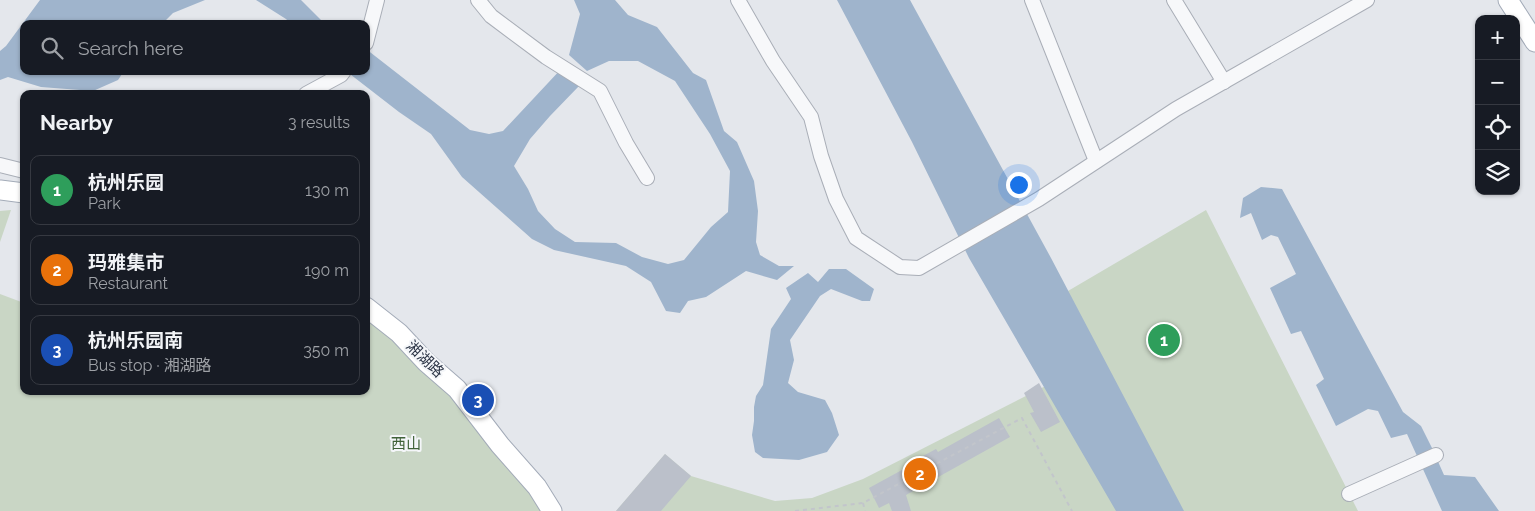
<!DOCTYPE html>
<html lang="en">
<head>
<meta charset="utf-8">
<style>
	body { margin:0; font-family:Raleway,"Noto Sans SC",sans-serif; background:#242831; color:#f1f3f6 }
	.controls { position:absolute; right:15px; top:15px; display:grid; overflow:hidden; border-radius:10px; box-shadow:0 1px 4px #0004 }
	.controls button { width:45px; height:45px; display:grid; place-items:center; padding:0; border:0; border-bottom:1px solid #363941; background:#171b24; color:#f1f3f6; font:25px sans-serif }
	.you { position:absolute; left:1018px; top:184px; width:18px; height:18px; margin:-12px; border:4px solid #fff; border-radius:50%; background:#1a73e8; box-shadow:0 0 0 8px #1a73e833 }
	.badge { display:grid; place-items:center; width:32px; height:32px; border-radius:50%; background:#d1495b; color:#fff; font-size:16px; font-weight:700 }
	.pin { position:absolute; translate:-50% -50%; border:2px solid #fff; box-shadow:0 1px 5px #0006 }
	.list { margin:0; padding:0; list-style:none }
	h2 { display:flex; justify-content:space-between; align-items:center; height:65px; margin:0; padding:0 20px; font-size:21px }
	h2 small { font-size:16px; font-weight:400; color:#9ea1a6 }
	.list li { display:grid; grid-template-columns:32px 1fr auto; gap:15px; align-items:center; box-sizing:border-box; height:70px; margin:0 10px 10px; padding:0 10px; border:1px solid #363941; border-radius:10px }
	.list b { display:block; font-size:19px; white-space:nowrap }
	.list p { margin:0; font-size:16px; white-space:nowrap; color:#9ea1a6 }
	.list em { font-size:16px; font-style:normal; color:#9ea1a6 }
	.icon { flex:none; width:28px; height:28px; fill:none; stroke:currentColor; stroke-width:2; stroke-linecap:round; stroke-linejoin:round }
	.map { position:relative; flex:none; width:1535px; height:511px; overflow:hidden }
	.search { position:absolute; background:#171b24; box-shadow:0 1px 4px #0004; left:20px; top:20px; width:350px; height:55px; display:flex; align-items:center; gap:12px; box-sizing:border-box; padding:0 18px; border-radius:10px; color:#9ea1a6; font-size:19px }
	.panel { position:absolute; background:#171b24; box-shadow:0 1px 4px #0004; left:20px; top:90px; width:350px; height:305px; border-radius:10px }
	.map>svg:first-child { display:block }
	.green { fill:#c9d6c5 }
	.water { fill:#9fb4cc }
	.building { fill:#bbc0ca }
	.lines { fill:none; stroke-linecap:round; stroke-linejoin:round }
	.minor-casing { stroke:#a9aeb7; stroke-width:16 }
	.major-casing { stroke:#a3abb8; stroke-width:21 }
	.path { stroke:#c2c5cb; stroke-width:2; stroke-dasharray:4 4; stroke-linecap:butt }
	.minor { stroke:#f7f8fa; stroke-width:14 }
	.major { stroke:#fff; stroke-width:19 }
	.labels { text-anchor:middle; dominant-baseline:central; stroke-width:4; stroke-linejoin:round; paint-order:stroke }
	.street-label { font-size:15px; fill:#2b3445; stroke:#f4f6f9 }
	.park-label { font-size:15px; fill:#3f6138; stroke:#f4f6f9 }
</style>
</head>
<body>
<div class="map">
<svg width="1535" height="511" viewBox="0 0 1535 511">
	<rect width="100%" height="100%" fill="#e4e7ec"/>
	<g class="green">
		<polygon points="11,210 0,242 0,211"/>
		<polygon points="1206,210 1358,511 616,511 665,454 691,476 775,501 812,498 863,479 1073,372 1039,308"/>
		<polygon points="0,294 24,303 24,391 366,391 366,317 386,332 450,393 532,494 541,511 0,511"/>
	</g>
	<g class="water">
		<polygon points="40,0 205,0 173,13 162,24 24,24 24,71 124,71 118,80 93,91 41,87 8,77 0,80 0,51 6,46"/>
		<polygon points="256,0 301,0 325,24 291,24 286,19"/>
		<polygon points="574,0 615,0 628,15 657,27 693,73 706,80 724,131 737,142 754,181 758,211 756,242 760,255 779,266 794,266 777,280 746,271 706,297 688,301 680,313 666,311 651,282 626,266 554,250 532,239 462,177 431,134 399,112 346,71 366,71 366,49 470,130 489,134 503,131 562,68 579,86 550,116 530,139 514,166 528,189 538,211 555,229 575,242 616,243 642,257 668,264 684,260 711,227 728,212 730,171 710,134 675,81 638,61 609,61 587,71 569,55 580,14"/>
		<polygon points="837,0 910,0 1051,258 1184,511 1116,511 969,258 912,142"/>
		<polygon points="1261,187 1282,189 1403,412 1421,426 1432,448 1444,475 1475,477 1499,511 1442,511 1407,434 1391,438 1378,411 1368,409 1336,426 1316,385 1324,379 1301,331 1291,334 1270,288 1296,274 1278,237 1271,235 1262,240 1251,213 1240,218 1243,198"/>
		<polygon points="829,269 846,269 874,289 870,301 862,301 831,289 820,296 790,340 794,360 788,383 798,392 825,400 832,413 839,435 827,452 799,460 763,458 755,452 752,435 754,421 754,407 756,396 763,385 771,329 791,299 786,288 808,273 818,282"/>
	</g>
	<g class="building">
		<polygon points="1039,383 1060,422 1041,432 1030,413 1034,412 1024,393"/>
		<polygon points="999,418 1010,437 906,495 911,511 892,511 889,503 879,508 869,488 922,459 921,457 936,449 938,452"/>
		<polygon points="665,454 691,476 661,511 616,511"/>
	</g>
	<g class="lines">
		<defs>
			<g id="minor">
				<polyline points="478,0 491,16 546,57 600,91 626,143 647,178"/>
				<polyline points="738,0 773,61 811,117 821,156 836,199 856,238 900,267 919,268 1039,199 1176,109 1367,0"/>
				<polyline points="1032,0 1096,161"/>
				<polyline points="1174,0 1224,82"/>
				<polyline points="366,43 377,0"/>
				<polyline points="306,94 341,75 344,71"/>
				<polyline points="0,165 24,171"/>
				<polyline points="1349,494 1436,455"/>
			</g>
			<g id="major">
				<polyline points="1508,0 1535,42"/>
				<polyline points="0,190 24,193"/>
				<polyline points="366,307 399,333 426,362 457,389 500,445 537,487 552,511"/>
			</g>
		</defs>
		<use href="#minor" class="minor-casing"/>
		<use href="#major" class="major-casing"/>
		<g class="path">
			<polyline points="863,503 865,511"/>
			<polyline points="795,511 863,503 1022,418 1072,511"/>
		</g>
		<use href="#minor" class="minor"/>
		<use href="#major" class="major"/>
	</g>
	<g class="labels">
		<g class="street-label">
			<text transform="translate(425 359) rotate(44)">湘湖路</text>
		</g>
		<g class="park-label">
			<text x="406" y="444">西山</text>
		</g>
	</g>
</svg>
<div class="controls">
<button>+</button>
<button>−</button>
<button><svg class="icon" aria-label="locate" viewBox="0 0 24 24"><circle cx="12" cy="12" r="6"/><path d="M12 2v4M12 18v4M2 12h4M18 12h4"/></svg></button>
<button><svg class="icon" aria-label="layers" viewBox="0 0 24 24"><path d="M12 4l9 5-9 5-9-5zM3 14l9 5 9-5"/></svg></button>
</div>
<div class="you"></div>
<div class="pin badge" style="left:1164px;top:340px;background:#2e9e5b">1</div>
<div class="pin badge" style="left:920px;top:474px;background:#e8710a">2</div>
<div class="pin badge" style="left:478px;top:400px;background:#1a4fb4">3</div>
<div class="search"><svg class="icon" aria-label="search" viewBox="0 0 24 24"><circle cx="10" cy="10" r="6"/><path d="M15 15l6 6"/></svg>Search here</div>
<section class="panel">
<h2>Nearby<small>3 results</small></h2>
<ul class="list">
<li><span class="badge" style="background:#2e9e5b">1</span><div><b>杭州乐园</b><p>Park</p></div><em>130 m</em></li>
<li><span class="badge" style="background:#e8710a">2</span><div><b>玛雅集市</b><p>Restaurant</p></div><em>190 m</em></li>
<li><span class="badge" style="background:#1a4fb4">3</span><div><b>杭州乐园南</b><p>Bus stop · 湘湖路</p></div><em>350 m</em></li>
</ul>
</section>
</div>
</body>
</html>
